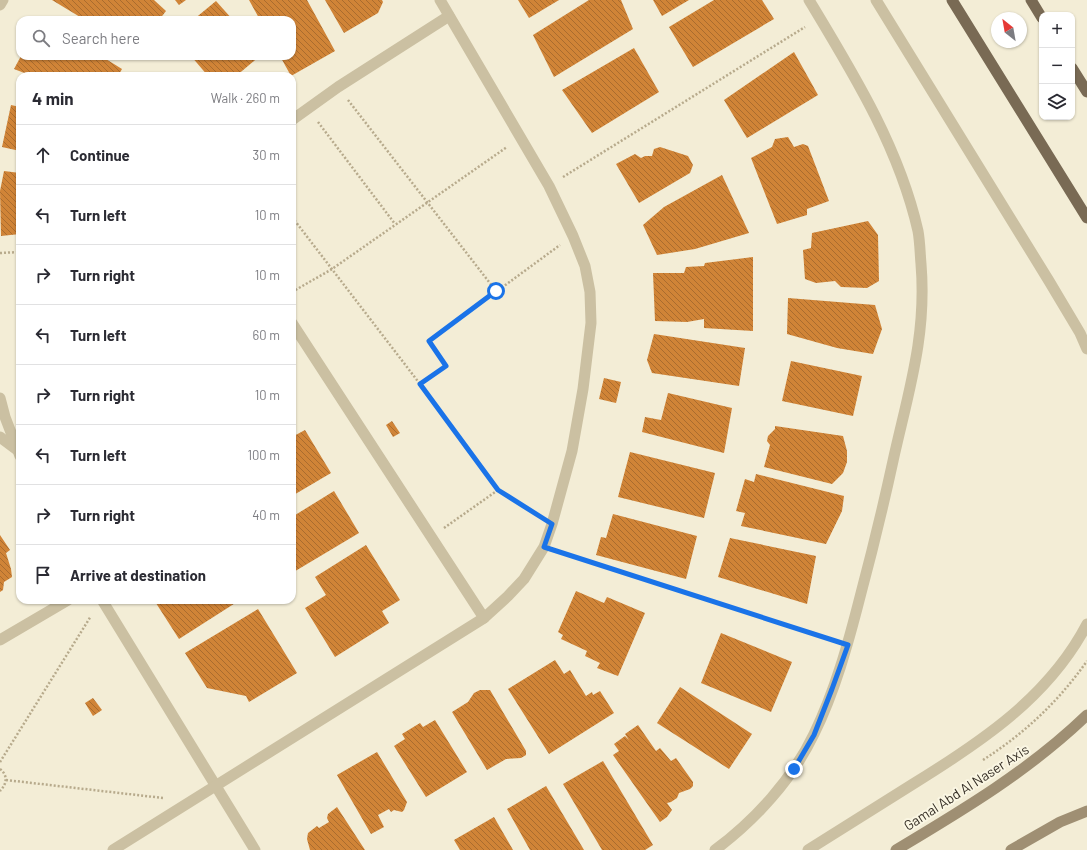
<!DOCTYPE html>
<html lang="en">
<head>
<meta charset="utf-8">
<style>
	body { margin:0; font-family:Barlow,sans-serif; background:#f2f2f3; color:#2b2b33 }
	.controls { position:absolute; right:12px; top:12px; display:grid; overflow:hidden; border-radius:8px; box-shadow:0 1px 3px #0004 }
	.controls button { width:36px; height:36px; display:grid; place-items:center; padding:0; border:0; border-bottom:1px solid #e1e1e2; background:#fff; color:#2b2b33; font:20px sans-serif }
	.compass { position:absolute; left:991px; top:12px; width:36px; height:36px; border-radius:50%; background:#fff; box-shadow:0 1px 3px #0004; rotate:329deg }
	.stop { position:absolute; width:12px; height:12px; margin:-9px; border:3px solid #1a73e8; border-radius:50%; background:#fff }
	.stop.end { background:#1a73e8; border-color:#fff; box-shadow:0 1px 4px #0008 }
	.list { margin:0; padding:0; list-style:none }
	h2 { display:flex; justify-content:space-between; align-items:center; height:52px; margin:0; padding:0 16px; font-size:17px }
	h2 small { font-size:13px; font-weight:400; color:#7c7c81 }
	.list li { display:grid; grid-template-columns:26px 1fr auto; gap:12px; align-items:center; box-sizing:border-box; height:60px; padding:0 16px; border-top:1px solid #e1e1e2 }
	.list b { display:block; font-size:15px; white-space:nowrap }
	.list em { font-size:13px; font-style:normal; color:#7c7c81 }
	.icon { flex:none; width:22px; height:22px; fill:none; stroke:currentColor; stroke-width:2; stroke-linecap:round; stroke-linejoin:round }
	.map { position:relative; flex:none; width:1087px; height:850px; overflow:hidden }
	.search { position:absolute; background:#fff; box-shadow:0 1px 3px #0004; left:16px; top:16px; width:280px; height:44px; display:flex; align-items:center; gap:10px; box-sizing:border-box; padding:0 14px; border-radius:12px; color:#7c7c81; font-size:15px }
	.panel { position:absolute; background:#fff; box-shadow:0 1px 3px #0004; left:16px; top:72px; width:280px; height:532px; border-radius:12px }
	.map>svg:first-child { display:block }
	.building { fill:url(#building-back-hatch) }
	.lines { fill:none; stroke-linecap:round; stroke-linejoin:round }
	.path { stroke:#b7aa8c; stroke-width:2.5; stroke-dasharray:2 2; stroke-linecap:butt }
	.service { stroke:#cbc0a2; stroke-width:11 }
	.minor { stroke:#cbc0a2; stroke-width:11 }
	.secondary { stroke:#9f8f73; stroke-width:11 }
	.primary { stroke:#796a54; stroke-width:11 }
	.route { stroke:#1a73e8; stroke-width:5 }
	.labels { text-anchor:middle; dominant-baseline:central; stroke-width:4; stroke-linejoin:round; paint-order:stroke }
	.street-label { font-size:14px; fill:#352e25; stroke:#faf6e3 }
</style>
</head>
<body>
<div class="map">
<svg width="1087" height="850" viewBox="0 0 1087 850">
	<defs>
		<pattern id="building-back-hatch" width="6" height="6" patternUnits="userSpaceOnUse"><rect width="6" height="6" fill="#d08437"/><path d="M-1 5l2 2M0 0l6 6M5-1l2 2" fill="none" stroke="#aa6c2e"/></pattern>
	</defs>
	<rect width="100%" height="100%" fill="#f3edd6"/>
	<g class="building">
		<polygon points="52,0 154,0 166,11 159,20 85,20"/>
		<polygon points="175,0 186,0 179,5"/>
		<polygon points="249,0 307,0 335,51 291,76 280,56 292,56 292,20 260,20"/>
		<polygon points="325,0 382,0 383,2 378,13 344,33"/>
		<polygon points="518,0 559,0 529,18"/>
		<polygon points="589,0 621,0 633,29 554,77 533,35"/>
		<polygon points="653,0 689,0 662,16"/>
		<polygon points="714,0 762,0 774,19 693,67 669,27"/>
		<polygon points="216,1 233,20 193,20"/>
		<polygon points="634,48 659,92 592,133 562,90"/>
		<polygon points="794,52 818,95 747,138 724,100"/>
		<polygon points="21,56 101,56 122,69 118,76 32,76 14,69"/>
		<polygon points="191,56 260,56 236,76 208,76"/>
		<polygon points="11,105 20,107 20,151 2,147"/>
		<polygon points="788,137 794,147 803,144 808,146 829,201 807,209 807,215 777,224 751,158 772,147 775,139"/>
		<polygon points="660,147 688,156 693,165 690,173 639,203 616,164 635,154 641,158 645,156 652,156 654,149"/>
		<polygon points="4,171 20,173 20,234 1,236 0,191"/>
		<polygon points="722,175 749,233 695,249 657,255 643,225 664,207"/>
		<polygon points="868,221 878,235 879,281 867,288 841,287 835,281 816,283 805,279 803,250 811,248 812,233"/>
		<polygon points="753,257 753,331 704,328 704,319 687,322 655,321 653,273 684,273 686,267 704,266 705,263"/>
		<polygon points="788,298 875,305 882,329 873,354 837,348 787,334"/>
		<polygon points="654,334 745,348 739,386 652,373 647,360"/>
		<polygon points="791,361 862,376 853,416 782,401"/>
		<polygon points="604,378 621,382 616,403 599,399"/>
		<polygon points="668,393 732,408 724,453 642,432 645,417 661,420"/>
		<polygon points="292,403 296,411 292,413"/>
		<polygon points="392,421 400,433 393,437 386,425"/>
		<polygon points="775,426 843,436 847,451 847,462 843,473 832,484 764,467 770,445 767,441 768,436 775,429"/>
		<polygon points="305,430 331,473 292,496 292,437"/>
		<polygon points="630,452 715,473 704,518 618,497"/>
		<polygon points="756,474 844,496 842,511 826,544 741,526 745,513 736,511 745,479 754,482"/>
		<polygon points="334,491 359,533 292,573 292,517"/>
		<polygon points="613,514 697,536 686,579 596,555 601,537 606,538"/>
		<polygon points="0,535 10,550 6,553 11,569 12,577 4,582 3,590 0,592"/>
		<polygon points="730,538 816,556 807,604 718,577"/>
		<polygon points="366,545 400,600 382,611 389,623 335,657 305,608 326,595 315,577"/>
		<polygon points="576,591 604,603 607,597 645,613 618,676 597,668 600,663 585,656 587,651 561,639 563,635 558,632"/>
		<polygon points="154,600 240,600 179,639"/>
		<polygon points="258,609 297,673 249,702 246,696 207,688 185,653"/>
		<polygon points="721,633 792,662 771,712 701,683"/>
		<polygon points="555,660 564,674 570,670 586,696 592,692 593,695 600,691 614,713 549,754 508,689"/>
		<polygon points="680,687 752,734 729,769 657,723"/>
		<polygon points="480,690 490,690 526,751 526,755 521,758 506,759 487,770 452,712 468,702 474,693"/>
		<polygon points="93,698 102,710 93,716 85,703"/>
		<polygon points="435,720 467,772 426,797 394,746 405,739 402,734 420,723 423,727"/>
		<polygon points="638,725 656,751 660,748 671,761 676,758 693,782 693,786 690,789 679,793 677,798 671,802 667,803 672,810 667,817 660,822 613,755 619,751 614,744 625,736 629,740 625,734"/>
		<polygon points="377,752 407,802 404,810 402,812 394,810 391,812 389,809 378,815 384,827 371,834 337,775"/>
		<polygon points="603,761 653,845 645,850 602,850 563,784"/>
		<polygon points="546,786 584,850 530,850 507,809"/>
		<polygon points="337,807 365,850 310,850 307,839 308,833 317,826 319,828 329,822 327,818 328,814"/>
		<polygon points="494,817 513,850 460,850 454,840"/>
	</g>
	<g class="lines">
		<g class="path">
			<polyline points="348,100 496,291"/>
			<polyline points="318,122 395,224"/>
			<polyline points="563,177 805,27"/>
			<polyline points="292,217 420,384 498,490 538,515"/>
			<polyline points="0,253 20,252"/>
			<polyline points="292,292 332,269 507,147"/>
			<polyline points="420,384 446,366 429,341 560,245"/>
			<polyline points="444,528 498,490"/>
			<polyline points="560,552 831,639"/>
			<path d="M983 760C1025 733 1058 702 1087 661"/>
			<polyline points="0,762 91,616"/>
			<path d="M0 769C8 775 7 784 0 791"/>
			<polyline points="6,780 163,798"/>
		</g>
		<g class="service">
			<polyline points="876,0 1049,281 1080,333 1087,349"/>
			<path d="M808 850C843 828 878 806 913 784 981 742 1049 697 1087 624"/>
		</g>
		<g class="minor">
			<polyline points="0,5 3,0"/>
			<polyline points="292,120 338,87 449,16"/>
			<polyline points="292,323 484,618"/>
			<polyline points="0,398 5,417 20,456"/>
			<polyline points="0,437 16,449"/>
			<polyline points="102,600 255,850"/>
			<polyline points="0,640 68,600"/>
			<polyline points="113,850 484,618 508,596 524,579 544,547 552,524 572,451 583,389 591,323 590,292 585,266 573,236 549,186 440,0"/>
			<path d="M715 850C755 820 792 780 814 734 835 691 848 644 860 597 872 552 883 507 893 461 908 393 927 336 921 264 920 253 920 242 918 231 899 147 853 73 809 0"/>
		</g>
		<g class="secondary">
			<path d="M896 850C963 810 1030 770 1087 715"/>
			<polyline points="1011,850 1060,822 1087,811"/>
		</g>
		<g class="primary">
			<polyline points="952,0 1087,218"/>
			<polyline points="1031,0 1042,18"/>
			<polyline points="1072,68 1087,92"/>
		</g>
	</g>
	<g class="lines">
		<polyline class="route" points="496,291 429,341 446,366 420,384 498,490 552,524 544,547 848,645 832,689 814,735 794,769"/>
	</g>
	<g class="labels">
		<g class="street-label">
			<text transform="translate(966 787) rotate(-33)">Gamal Abd Al Naser Axis</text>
		</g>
	</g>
</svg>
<div class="controls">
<button>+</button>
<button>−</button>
<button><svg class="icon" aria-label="layers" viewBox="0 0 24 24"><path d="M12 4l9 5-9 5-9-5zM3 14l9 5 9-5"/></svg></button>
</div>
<svg class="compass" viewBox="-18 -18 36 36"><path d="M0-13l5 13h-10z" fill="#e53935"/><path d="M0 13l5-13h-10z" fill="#7c7c81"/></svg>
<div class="stop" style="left:496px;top:291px"></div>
<div class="stop end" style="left:794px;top:769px"></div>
<div class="search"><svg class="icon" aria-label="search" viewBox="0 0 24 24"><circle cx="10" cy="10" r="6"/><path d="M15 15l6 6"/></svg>Search here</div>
<section class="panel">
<h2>4 min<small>Walk · 260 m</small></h2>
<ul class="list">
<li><svg class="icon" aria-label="ahead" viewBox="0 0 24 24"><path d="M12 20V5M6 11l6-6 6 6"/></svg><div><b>Continue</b></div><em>30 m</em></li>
<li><svg class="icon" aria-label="left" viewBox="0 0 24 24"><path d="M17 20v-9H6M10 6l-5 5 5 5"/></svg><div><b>Turn left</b></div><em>10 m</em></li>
<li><svg class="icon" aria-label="right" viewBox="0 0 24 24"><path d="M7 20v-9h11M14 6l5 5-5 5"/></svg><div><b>Turn right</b></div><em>10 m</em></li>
<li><svg class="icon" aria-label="left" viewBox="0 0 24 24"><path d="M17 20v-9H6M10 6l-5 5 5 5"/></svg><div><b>Turn left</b></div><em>60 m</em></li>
<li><svg class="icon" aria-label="right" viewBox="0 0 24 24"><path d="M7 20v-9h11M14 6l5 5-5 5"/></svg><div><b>Turn right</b></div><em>10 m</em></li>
<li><svg class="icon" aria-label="left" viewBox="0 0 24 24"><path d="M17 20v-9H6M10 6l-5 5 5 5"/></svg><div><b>Turn left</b></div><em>100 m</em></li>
<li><svg class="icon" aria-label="right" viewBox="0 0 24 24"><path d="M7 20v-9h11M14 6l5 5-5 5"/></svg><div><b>Turn right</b></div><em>40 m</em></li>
<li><svg class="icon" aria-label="arrive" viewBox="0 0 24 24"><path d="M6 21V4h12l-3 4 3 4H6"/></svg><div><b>Arrive at destination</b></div></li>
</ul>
</section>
</div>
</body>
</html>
